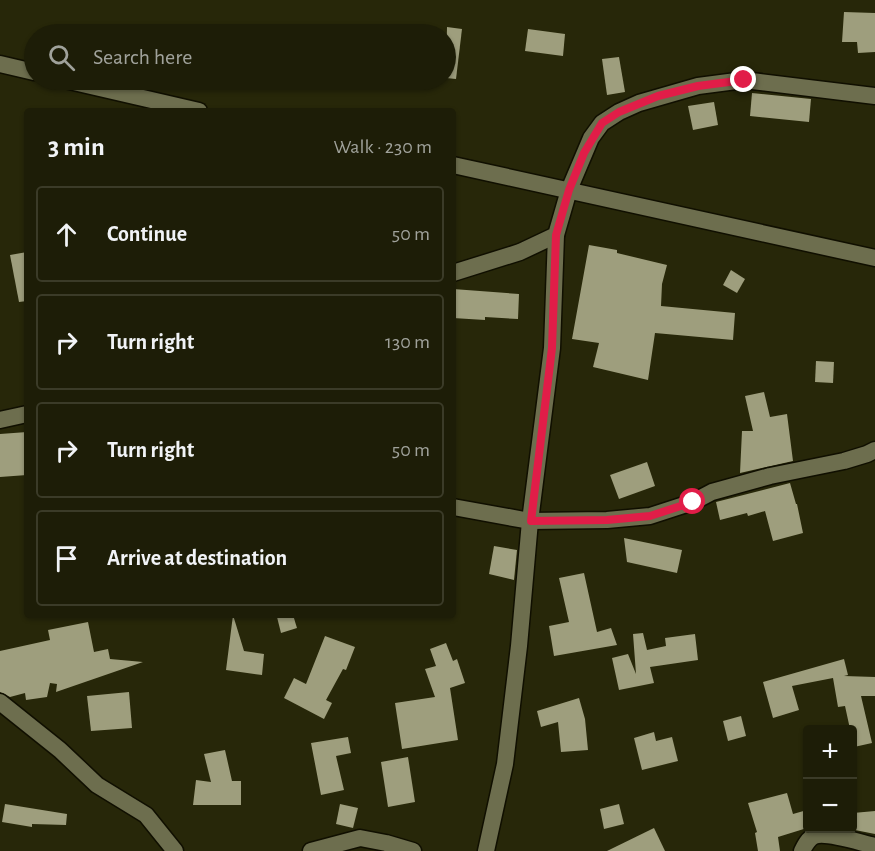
<!DOCTYPE html>
<html lang="en">
<head>
<meta charset="utf-8">
<style>
	body { margin:0; font-family:"Alegreya Sans",sans-serif; background:#252611; color:#f1f3f6 }
	.controls { position:absolute; right:18px; bottom:18px; display:grid; overflow:hidden; border-radius:6px; box-shadow:0 2px 4px #0004 }
	.controls button { width:54px; height:54px; display:grid; place-items:center; padding:0; border:0; border-bottom:2px solid #3b3b28; background:#1d1d07; color:#f1f3f6; font:30px sans-serif }
	.stop { position:absolute; width:18px; height:18px; margin:-14px; border:4px solid #e11d48; border-radius:50%; background:#fff }
	.stop.end { background:#e11d48; border-color:#fff; box-shadow:0 2px 6px #0008 }
	.list { margin:0; padding:0; list-style:none }
	h2 { display:flex; justify-content:space-between; align-items:center; height:78px; margin:0; padding:0 24px; font-size:26px }
	h2 small { font-size:20px; font-weight:400; color:#a0a29b }
	.list li { display:grid; grid-template-columns:39px 1fr auto; gap:18px; align-items:center; box-sizing:border-box; height:96px; margin:0 12px 12px; padding:0 12px; border:2px solid #3b3b28; border-radius:6px }
	.list b { display:block; font-size:22px; white-space:nowrap }
	.list em { font-size:20px; font-style:normal; color:#a0a29b }
	.icon { flex:none; width:33px; height:33px; fill:none; stroke:currentColor; stroke-width:2; stroke-linecap:round; stroke-linejoin:round }
	.map { position:relative; flex:none; width:875px; height:851px; overflow:hidden }
	.search { position:absolute; background:#1d1d07; box-shadow:0 2px 4px #0004; left:24px; top:24px; width:432px; height:66px; display:flex; align-items:center; gap:15px; box-sizing:border-box; padding:0 21px; border-radius:33px; color:#a0a29b; font-size:22px }
	.panel { position:absolute; background:#1d1d07; box-shadow:0 2px 4px #0004; left:24px; top:108px; width:432px; height:510px; border-radius:6px }
	.map>svg:first-child { display:block }
	.building { fill:#9e9e7d }
	.lines { fill:none; stroke-linecap:round; stroke-linejoin:round }
	.minor-casing { stroke:#100f00; stroke-width:19 }
	.secondary-casing { stroke:#100f00; stroke-width:19 }
	.minor { stroke:#6d6e4e; stroke-width:16 }
	.secondary { stroke:#6d6e4e; stroke-width:16 }
	.route { stroke:#e11d48; stroke-width:8 }
</style>
</head>
<body>
<div class="map">
<svg width="875" height="851" viewBox="0 0 875 851">
	<rect width="100%" height="100%" fill="#272709"/>
	<g class="building">
		<polygon points="844,12 875,13 875,52 858,53 857,42 842,42"/>
		<polygon points="447,27 462,29 456,79 446,78"/>
		<polygon points="528,29 565,34 563,56 525,51"/>
		<polygon points="619,57 625,92 607,95 602,59"/>
		<polygon points="752,93 811,99 809,122 750,116"/>
		<polygon points="714,102 718,125 693,130 688,106"/>
		<polygon points="589,245 617,250 617,253 667,265 662,284 661,306 735,313 733,340 655,333 648,380 593,367 599,343 572,339"/>
		<polygon points="27,252 27,301 19,302 10,255"/>
		<polygon points="731,270 745,279 737,293 723,285"/>
		<polygon points="453,289 519,294 518,319 485,317 485,320 453,318"/>
		<polygon points="816,361 834,362 833,383 815,382"/>
		<polygon points="764,392 770,417 787,414 793,461 740,473 742,431 753,431 745,396"/>
		<polygon points="27,432 27,475 0,477 0,434"/>
		<polygon points="647,462 655,486 619,499 610,475"/>
		<polygon points="790,483 796,504 797,504 803,533 773,541 765,511 748,516 747,513 720,520 716,502"/>
		<polygon points="624,538 682,550 677,573 627,562"/>
		<polygon points="494,546 517,550 514,580 489,574"/>
		<polygon points="584,573 597,632 611,628 617,645 554,656 549,626 569,622 559,578"/>
		<polygon points="233,615 244,651 264,654 262,675 226,670"/>
		<polygon points="286,615 293,615 297,628 281,633 277,617"/>
		<polygon points="88,622 94,652 108,649 110,659 143,662 56,692 57,684 50,683 47,697 26,700 25,693 10,697 0,692 0,651 50,640 48,630"/>
		<polygon points="643,633 647,650 666,646 665,638 695,634 698,660 650,667 654,683 619,690 612,658 628,654 636,674 633,634"/>
		<polygon points="325,636 355,647 346,670 343,669 326,700 332,703 324,719 284,698 294,678 306,684"/>
		<polygon points="446,643 453,661 457,659 465,683 450,688 458,740 402,749 395,703 435,697 425,669 436,666 430,649"/>
		<polygon points="844,659 848,675 844,676 875,677 875,696 861,696 872,743 854,747 852,729 850,729 845,706 838,707 833,678 792,686 799,710 773,718 763,682"/>
		<polygon points="129,692 132,728 91,731 87,696"/>
		<polygon points="579,698 585,719 588,750 561,752 558,722 541,727 537,711"/>
		<polygon points="741,716 746,736 728,741 723,721"/>
		<polygon points="654,732 656,741 672,737 678,761 642,770 634,738"/>
		<polygon points="348,737 351,753 336,756 344,790 321,795 311,743"/>
		<polygon points="225,750 232,781 241,781 241,805 193,805 196,780 211,782 204,754"/>
		<polygon points="408,757 415,802 388,807 381,762"/>
		<polygon points="787,793 793,814 807,810 807,828 778,837 780,851 758,851 755,833 757,832 748,803"/>
		<polygon points="5,804 67,814 66,825 32,824 32,827 2,822"/>
		<polygon points="340,804 358,808 353,828 336,824"/>
		<polygon points="619,804 624,824 604,829 600,809"/>
		<polygon points="875,811 875,834 855,830 853,813"/>
		<polygon points="654,828 665,851 607,851"/>
	</g>
	<g class="lines">
		<defs>
			<g id="minor">
				<polyline points="453,273 520,252 556,235 569,190 591,138 602,123 619,112 639,103 698,86 744,80 875,96"/>
				<polyline points="0,420 27,414"/>
				<polyline points="453,507 530,521 607,520 650,516 693,502 712,492 770,476 844,461 867,454 875,450"/>
				<polyline points="0,702 60,750 97,785 146,815 175,851"/>
				<polyline points="311,851 360,838 386,843 413,851"/>
				<polyline points="486,851 505,764 519,646 530,521 552,348 556,235"/>
				<path d="M802 851C805 845 808 839 814 836 826 831 861 843 875 846"/>
			</g>
			<g id="secondary">
				<polyline points="0,64 34,72"/>
				<polyline points="65,80 199,111"/>
				<polyline points="453,165 875,258"/>
			</g>
		</defs>
		<use href="#minor" class="minor-casing"/>
		<use href="#secondary" class="secondary-casing"/>
		<use href="#minor" class="minor"/>
		<use href="#secondary" class="secondary"/>
	</g>
	<g class="lines">
		<polyline class="route" points="693,502 650,516 607,520 531,521 552,348 556,235 569,190 584,153 602,123 619,112 658,96 698,86 744,80"/>
	</g>
</svg>
<div class="controls">
<button>+</button>
<button>−</button>
</div>
<div class="stop" style="left:693px;top:502px"></div>
<div class="stop end" style="left:744px;top:80px"></div>
<div class="search"><svg class="icon" aria-label="search" viewBox="0 0 24 24"><circle cx="10" cy="10" r="6"/><path d="M15 15l6 6"/></svg>Search here</div>
<section class="panel">
<h2>3 min<small>Walk · 230 m</small></h2>
<ul class="list">
<li><svg class="icon" aria-label="ahead" viewBox="0 0 24 24"><path d="M12 20V5M6 11l6-6 6 6"/></svg><div><b>Continue</b></div><em>50 m</em></li>
<li><svg class="icon" aria-label="right" viewBox="0 0 24 24"><path d="M7 20v-9h11M14 6l5 5-5 5"/></svg><div><b>Turn right</b></div><em>130 m</em></li>
<li><svg class="icon" aria-label="right" viewBox="0 0 24 24"><path d="M7 20v-9h11M14 6l5 5-5 5"/></svg><div><b>Turn right</b></div><em>50 m</em></li>
<li><svg class="icon" aria-label="arrive" viewBox="0 0 24 24"><path d="M6 21V4h12l-3 4 3 4H6"/></svg><div><b>Arrive at destination</b></div></li>
</ul>
</section>
</div>
</body>
</html>
